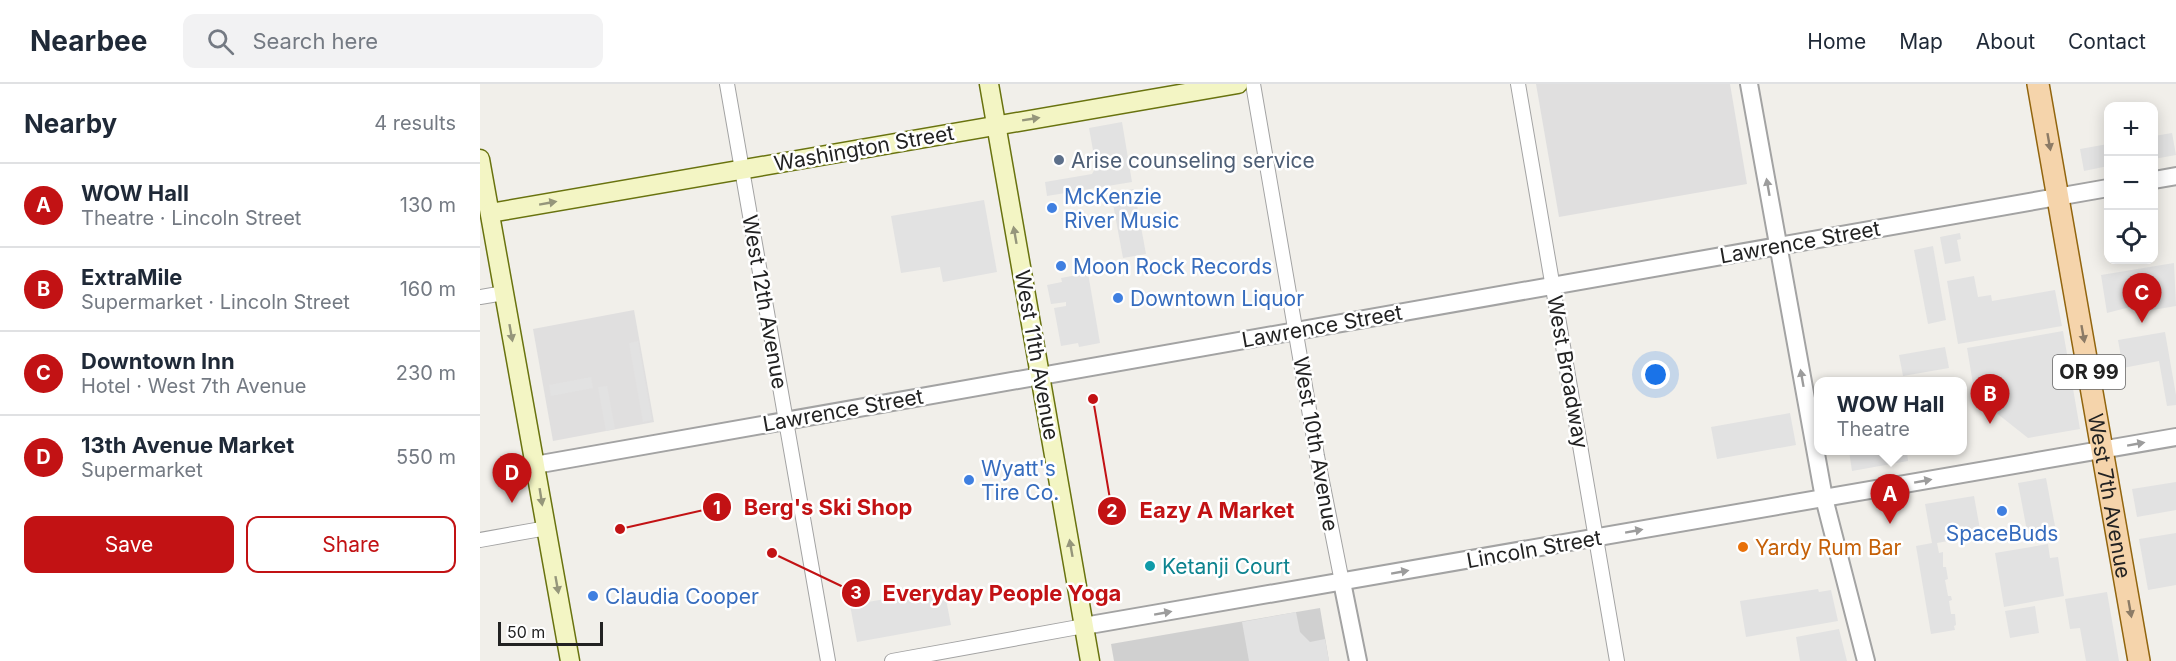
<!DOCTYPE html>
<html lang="en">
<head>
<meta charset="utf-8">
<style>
	body { margin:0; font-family:Inter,sans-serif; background:#f2f2f3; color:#1f2937 }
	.controls { position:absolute; right:18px; top:18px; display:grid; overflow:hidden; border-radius:12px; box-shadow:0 3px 15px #0003 }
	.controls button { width:54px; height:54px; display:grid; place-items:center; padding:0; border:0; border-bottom:2px solid #e0e1e3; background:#fff; color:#1f2937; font:30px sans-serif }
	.scale { position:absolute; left:18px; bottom:15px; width:105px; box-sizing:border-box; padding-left:6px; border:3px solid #222; border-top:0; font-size:16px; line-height:21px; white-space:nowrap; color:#222; -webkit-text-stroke:4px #fff; paint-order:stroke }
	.you { position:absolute; left:1176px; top:291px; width:21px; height:21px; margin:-15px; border:4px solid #fff; border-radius:50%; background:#1a73e8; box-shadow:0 0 0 9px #1a73e833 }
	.badge { display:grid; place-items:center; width:39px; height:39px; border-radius:50%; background:#c21214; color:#fff; font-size:20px; font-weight:700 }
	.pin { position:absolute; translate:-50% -50px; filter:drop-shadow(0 2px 3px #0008) }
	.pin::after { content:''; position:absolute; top:32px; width:21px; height:18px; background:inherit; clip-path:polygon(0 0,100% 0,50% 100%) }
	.popup { position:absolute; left:1334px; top:293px; width:153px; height:78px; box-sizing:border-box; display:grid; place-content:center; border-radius:12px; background:#fff; filter:drop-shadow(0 2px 4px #0005); font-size:20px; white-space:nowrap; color:#747a83 }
	.popup b { font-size:22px; color:#1f2937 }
	.popup::after { content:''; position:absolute; left:50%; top:100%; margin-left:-12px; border:12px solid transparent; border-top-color:#fff }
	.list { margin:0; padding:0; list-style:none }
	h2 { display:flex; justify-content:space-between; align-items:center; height:78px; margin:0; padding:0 24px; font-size:26px }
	h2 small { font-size:20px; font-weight:400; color:#747a83 }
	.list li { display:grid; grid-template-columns:39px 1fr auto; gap:18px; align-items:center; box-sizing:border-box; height:84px; padding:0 24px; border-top:2px solid #e0e1e3 }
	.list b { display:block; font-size:22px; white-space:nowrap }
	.list p { margin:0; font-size:20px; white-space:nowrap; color:#747a83 }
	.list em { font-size:20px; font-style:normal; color:#747a83 }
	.actions { display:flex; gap:12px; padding:18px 24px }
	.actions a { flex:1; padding:14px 0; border:2px solid #c21214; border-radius:12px; text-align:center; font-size:21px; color:#c21214 }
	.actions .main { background:#c21214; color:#fff }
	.icon { flex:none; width:33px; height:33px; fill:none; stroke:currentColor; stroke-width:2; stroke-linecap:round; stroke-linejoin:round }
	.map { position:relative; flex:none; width:1696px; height:577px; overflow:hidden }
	header { display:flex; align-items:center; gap:36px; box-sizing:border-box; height:84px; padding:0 30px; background:#fff; border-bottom:2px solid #e0e1e3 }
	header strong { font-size:28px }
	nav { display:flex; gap:33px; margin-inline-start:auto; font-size:21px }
	.search { width:420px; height:54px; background:#f2f2f3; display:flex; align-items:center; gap:15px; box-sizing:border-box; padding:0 21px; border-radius:12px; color:#747a83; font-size:22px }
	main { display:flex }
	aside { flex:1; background:#fff }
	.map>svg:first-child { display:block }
	.residential { fill:#e0dfdf }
	.religious { fill:#d0d0d0 }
	.parking { fill:#e2e2e2 }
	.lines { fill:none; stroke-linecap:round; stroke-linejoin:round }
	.minor-casing { stroke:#a3a3a3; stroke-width:16 }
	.tertiary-casing { stroke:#a3a3a3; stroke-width:20 }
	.secondary-casing { stroke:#69730f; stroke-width:21 }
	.primary-casing { stroke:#92650e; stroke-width:24 }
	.minor { stroke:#fff; stroke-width:14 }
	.tertiary { stroke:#fff; stroke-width:16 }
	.secondary { stroke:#f3f5c4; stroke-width:18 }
	.primary { stroke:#f5d4ab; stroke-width:21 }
	.oneway { fill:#95967b }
	.oneway2 { fill:#8c7b66 }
	.oneway3 { fill:#9c9c9c }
	.service-dot { fill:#5c6f8a; stroke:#fff; stroke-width:2 }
	.shop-dot { fill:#3f7fe0; stroke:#fff; stroke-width:2 }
	.food-dot { fill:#e8710a; stroke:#fff; stroke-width:2 }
	.culture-dot { fill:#0f9aa8; stroke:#fff; stroke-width:2 }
	.labels { text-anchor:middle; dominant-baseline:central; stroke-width:5; stroke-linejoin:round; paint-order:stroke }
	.shield { fill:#fff; stroke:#646464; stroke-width:1.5 }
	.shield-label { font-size:20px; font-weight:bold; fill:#222 }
	.street-label { font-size:21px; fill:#222; stroke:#fff }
	.service-label { font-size:21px; fill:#4e5e75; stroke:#fff; text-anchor:start }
	.shop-label { font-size:21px; fill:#366cbe; stroke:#fff; text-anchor:start }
	.food-label { font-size:21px; fill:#c56008; stroke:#fff; text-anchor:start }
	.culture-label { font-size:21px; fill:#0d838f; stroke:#fff; text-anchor:start }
	.leader { fill:none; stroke:#c21214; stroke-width:2 }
	.callout-dot { fill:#c21214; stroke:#fff; stroke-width:2 }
	.mark-label { font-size:18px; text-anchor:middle; font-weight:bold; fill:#fff }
	.callout-label { font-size:22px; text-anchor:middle; font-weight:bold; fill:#c21214; stroke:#fff; stroke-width:5; stroke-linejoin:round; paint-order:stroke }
</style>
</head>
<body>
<header>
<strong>Nearbee</strong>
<div class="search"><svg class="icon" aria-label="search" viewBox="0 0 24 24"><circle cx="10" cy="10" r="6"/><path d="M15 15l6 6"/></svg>Search here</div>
<nav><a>Home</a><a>Map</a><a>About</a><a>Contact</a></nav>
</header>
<main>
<aside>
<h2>Nearby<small>4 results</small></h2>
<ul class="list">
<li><span class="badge">A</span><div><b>WOW Hall</b><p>Theatre · Lincoln Street</p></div><em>130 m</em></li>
<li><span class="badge">B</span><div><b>ExtraMile</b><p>Supermarket · Lincoln Street</p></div><em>160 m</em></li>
<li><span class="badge">C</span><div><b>Downtown Inn</b><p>Hotel · West 7th Avenue</p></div><em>230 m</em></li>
<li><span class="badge">D</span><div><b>13th Avenue Market</b><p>Supermarket</p></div><em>550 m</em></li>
</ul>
<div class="actions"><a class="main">Save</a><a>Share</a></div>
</aside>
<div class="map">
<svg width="1696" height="577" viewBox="0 0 1696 577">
	<rect width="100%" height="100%" fill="#f1efea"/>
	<g class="residential">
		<polygon points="1056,0 1250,0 1267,100 1079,133"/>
		<polygon points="154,226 174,338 73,357 53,245"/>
	</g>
	<polygon class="religious" points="840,524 849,577 634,577 631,560"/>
	<g class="parking">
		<polygon points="642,38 652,98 567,112 565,98 612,90 616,83 609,44"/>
		<polygon points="1692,49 1696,71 1674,75 1674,52"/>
		<polygon points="1628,60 1628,82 1604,87 1600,65"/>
		<polygon points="654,105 666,170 643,174 631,109"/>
		<polygon points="504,116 517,188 463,198 460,183 421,189 411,132"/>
		<polygon points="1480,149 1481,155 1477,156 1481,177 1465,180 1460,153"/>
		<polygon points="1453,162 1466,236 1448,240 1434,166"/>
		<polygon points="1694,179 1696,222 1655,229 1654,222 1627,229 1621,191"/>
		<polygon points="608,189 620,259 599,263 598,259 581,262 574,224 586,222 586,218 571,220 567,201 582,198 581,194"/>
		<polygon points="1494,192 1498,213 1511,211 1512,217 1575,206 1582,242 1478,260 1467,197"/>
		<polygon points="1583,247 1600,345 1548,354 1495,312 1487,264"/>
		<polygon points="1685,248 1696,311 1696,321 1687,322 1679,277 1643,284 1638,256"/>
		<polygon points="158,257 172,336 163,338 149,259"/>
		<polygon points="1465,263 1469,284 1423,292 1419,271"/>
		<polygon points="111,293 113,304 71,312 69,301"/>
		<polygon points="127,302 135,345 126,347 118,303"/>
		<polygon points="1310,329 1316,361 1237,375 1231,343"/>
		<polygon points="1369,367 1427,367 1428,377 1372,387"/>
		<polygon points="1566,394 1575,442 1547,447 1538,399"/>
		<polygon points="1696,398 1696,426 1657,433 1652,405"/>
		<polygon points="1494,412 1501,451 1457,459 1459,469 1463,468 1463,483 1466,483 1468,495 1465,496 1468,512 1471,512 1472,516 1469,517 1471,530 1475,530 1476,541 1474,542 1475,546 1451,550 1436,462 1452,459 1445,420"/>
		<polygon points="1696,449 1696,501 1668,506 1659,455"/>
		<polygon points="1568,460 1570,474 1578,473 1584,512 1524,523 1515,469"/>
		<polygon points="464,505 471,541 377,558 370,521"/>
		<polygon points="1338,505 1339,508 1351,506 1358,537 1266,553 1260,517"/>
		<polygon points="1627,508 1639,577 1606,577 1600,544 1590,545 1585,515"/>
		<polygon points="1555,522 1559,549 1530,554 1525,527"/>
		<polygon points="816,528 820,548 830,558 845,555 849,577 769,577 762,538"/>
		<polygon points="1359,545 1367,577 1320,577 1316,553"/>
	</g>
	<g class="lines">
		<defs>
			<g id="minor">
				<polyline points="247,0 348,577"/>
				<polyline points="773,0 837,372 862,498"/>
				<polyline points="1038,0 1137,577"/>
				<polyline points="0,213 24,209"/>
				<polyline points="0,456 67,444"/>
				<polyline points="412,577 604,542"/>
			</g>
			<g id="tertiary">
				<polyline points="1269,0 1344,414 1386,577"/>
				<polyline points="1674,96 1696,92"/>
				<polyline points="55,381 1628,104"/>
				<polyline points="862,498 878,577"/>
				<polyline points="604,542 1696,353"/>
			</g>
			<g id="secondary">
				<polyline points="509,0 610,577"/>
				<polyline points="0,75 90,577"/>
				<polyline points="10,129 758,0"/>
			</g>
			<g id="primary">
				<path id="s1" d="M1558 0 1659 577"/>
			</g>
		</defs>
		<use href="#minor" class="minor-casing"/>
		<use href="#tertiary" class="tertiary-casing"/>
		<use href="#secondary" class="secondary-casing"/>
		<use href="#primary" class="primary-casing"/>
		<use href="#minor" class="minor"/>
		<use href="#tertiary" class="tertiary"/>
		<use href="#secondary" class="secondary"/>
		<use href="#primary" class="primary"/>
	</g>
	<defs><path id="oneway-solid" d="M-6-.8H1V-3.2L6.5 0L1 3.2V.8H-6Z" transform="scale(1.5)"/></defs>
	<g class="oneway">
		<use href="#oneway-solid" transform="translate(551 35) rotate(-9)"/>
		<use href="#oneway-solid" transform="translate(68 119) rotate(-10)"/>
		<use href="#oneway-solid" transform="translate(535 151) rotate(-100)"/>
		<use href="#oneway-solid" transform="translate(31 249) rotate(80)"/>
		<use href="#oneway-solid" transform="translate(61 413) rotate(81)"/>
		<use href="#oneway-solid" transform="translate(591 464) rotate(-100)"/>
		<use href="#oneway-solid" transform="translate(77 501) rotate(80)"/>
	</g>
	<g class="oneway2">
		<use href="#oneway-solid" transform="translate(1569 58) rotate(80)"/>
		<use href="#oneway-solid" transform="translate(1603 250) rotate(80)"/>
		<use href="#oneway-solid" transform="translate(1650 525) rotate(80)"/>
	</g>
	<g class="oneway3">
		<use href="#oneway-solid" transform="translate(1288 103) rotate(-100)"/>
		<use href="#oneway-solid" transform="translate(1322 294) rotate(-100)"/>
		<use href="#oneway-solid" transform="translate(1656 360) rotate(-10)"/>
		<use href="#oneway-solid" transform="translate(1443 397) rotate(-10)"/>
		<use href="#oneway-solid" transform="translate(1154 447) rotate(-10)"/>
		<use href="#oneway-solid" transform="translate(920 488) rotate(-10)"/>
		<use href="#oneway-solid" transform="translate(683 529) rotate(-10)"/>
	</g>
	<circle class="service-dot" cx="579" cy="76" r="6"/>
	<g class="shop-dot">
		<circle cx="572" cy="124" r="6"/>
		<circle cx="581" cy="182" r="6"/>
		<circle cx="638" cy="214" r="6"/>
		<circle cx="489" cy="396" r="6"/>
		<circle cx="1522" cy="427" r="6"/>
		<circle cx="113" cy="512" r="6"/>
	</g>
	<circle class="food-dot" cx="1263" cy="463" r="6"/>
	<circle class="culture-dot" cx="670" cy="482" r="6"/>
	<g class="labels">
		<rect class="shield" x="1573" y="271" width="72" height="34" rx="4.5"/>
		<g class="shield-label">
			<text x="1609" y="288">OR 99</text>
		</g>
		<g class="street-label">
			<text transform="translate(384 64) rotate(-10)">Washington Street</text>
			<text transform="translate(1320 158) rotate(-10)">Lawrence Street</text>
			<text transform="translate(285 218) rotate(80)">West 12th Avenue</text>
			<text transform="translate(842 242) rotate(-10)">Lawrence Street</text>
			<text transform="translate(557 271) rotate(80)">West 11th Avenue</text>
			<text transform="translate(1088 288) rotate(80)">West Broadway</text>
			<text transform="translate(363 326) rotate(-10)">Lawrence Street</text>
			<text transform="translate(836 360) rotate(80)">West 10th Avenue</text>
			<text stroke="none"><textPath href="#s1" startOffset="418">West 7th Avenue</textPath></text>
			<text transform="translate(1054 465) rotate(-10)">Lincoln Street</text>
		</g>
		<g class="service-label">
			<text x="591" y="76">Arise counseling service</text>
		</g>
		<g class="shop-label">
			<text x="584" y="112">McKenzie<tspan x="584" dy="24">River Music</tspan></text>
			<text x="593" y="182">Moon Rock Records</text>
			<text x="650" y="214">Downtown Liquor</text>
			<text x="501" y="384">Wyatt's<tspan x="501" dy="24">Tire Co.</tspan></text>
			<text x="1522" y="449" text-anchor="middle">SpaceBuds</text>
			<text x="125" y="512">Claudia Cooper</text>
		</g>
		<g class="food-label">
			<text x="1275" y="463">Yardy Rum Bar</text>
		</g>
		<g class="culture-label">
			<text x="682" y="482">Ketanji Court</text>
		</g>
	</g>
	<path class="leader" d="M140 445L237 423M613 315L632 427M292 469L376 509"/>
	<g class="callout-dot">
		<circle cx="140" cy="445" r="6"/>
		<circle cx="613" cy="315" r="6"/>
		<circle cx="292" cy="469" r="6"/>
		<circle cx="237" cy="423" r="15"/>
		<circle cx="632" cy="427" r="15"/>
		<circle cx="376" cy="509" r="15"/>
	</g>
	<g class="mark-label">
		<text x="237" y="430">1</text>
		<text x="632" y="433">2</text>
		<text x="376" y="515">3</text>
	</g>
	<g class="callout-label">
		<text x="348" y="431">Berg's Ski Shop</text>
		<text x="737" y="434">Eazy A Market</text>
		<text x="522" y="517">Everyday People Yoga</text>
	</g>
</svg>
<div class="controls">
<button>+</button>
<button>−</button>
<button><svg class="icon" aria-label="locate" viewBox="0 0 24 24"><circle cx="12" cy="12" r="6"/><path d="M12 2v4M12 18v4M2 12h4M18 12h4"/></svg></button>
</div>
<div class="scale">50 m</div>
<div class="you"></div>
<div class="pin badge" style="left:1410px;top:440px">A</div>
<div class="popup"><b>WOW Hall</b>Theatre</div>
<div class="pin badge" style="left:1510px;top:340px">B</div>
<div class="pin badge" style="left:1662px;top:239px">C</div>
<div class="pin badge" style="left:32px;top:419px">D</div>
</div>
</main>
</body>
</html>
